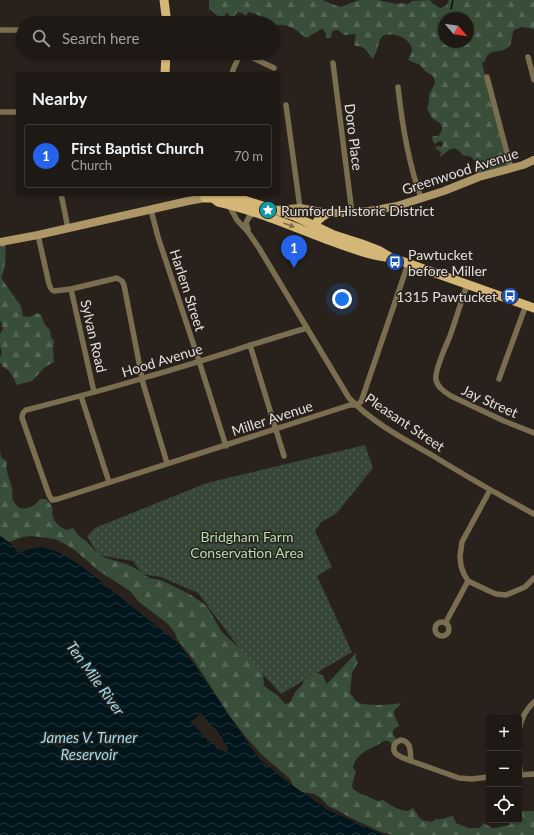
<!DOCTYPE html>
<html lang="en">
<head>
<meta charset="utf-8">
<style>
	body { margin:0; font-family:Lato,sans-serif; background:#26221e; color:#f1f3f6 }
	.controls { position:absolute; right:12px; bottom:12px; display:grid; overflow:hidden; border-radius:4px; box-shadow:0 1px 3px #0004 }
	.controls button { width:36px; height:36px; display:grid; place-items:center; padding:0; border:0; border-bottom:1px solid #3c3834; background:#1e1915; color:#f1f3f6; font:20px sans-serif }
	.compass { position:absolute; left:438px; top:12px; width:36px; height:36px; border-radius:50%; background:#1e1915; box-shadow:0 1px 3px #0004; rotate:119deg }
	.you { position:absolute; left:342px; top:299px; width:14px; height:14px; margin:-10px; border:3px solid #fff; border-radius:50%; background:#1a73e8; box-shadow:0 0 0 6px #1a73e833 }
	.badge { display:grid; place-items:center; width:26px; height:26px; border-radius:50%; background:#2563eb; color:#fff; font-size:13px; font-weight:700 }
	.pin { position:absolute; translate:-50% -33px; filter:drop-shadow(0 1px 2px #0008) }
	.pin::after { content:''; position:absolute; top:21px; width:14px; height:12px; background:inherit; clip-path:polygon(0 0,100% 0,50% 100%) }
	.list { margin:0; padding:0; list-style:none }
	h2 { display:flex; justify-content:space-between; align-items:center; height:52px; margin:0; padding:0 16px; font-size:17px }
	h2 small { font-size:13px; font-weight:400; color:#a1a0a0 }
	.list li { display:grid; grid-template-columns:26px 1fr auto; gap:12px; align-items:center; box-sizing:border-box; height:64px; margin:0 8px 8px; padding:0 8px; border:1px solid #3c3834; border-radius:4px }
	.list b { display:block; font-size:15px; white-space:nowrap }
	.list p { margin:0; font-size:13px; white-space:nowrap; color:#a1a0a0 }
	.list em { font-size:13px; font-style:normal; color:#a1a0a0 }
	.icon { flex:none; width:22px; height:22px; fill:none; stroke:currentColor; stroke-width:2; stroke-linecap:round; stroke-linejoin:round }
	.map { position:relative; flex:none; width:534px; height:835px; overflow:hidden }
	.search { position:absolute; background:#1e1915; box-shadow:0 1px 3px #0004; left:16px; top:16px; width:264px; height:44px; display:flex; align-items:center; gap:10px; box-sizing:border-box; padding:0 14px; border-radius:22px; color:#a1a0a0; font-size:15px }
	.panel { position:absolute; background:#1e1915; box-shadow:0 1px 3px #0004; left:16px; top:72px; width:264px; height:124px; border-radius:4px }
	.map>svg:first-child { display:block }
	.forest { fill:url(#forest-firs); fill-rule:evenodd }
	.park { fill:url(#park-dots) }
	.water { fill:url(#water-waves); fill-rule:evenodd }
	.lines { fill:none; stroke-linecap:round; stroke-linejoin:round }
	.stream { stroke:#00151c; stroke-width:1.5 }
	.street { stroke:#7b6d4f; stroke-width:5.5 }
	.secondary { stroke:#ad9766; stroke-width:8 }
	.primary { stroke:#d4b777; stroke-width:9 }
	.oneway { fill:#7e6c4a }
	.labels { text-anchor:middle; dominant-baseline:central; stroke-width:3; stroke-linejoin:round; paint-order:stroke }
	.street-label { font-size:14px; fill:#e4dfdc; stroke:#28211c }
	.poi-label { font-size:14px; fill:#e4dfdc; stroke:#28211c; text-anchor:start }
	.park-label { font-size:14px; fill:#b2dfb4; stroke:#28211c }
	.water-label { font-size:15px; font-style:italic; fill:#98ddf2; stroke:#28211c }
</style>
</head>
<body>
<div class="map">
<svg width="534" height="835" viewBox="0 0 534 835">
	<defs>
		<pattern id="forest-firs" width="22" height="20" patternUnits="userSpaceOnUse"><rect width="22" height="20" fill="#384e39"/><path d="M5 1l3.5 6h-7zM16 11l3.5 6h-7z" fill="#556755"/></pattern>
		<pattern id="park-dots" width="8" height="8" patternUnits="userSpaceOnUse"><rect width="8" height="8" fill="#364737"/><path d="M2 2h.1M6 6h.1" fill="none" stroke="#536153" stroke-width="1.8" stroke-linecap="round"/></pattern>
		<pattern id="water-waves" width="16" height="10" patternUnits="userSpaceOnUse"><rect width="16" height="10" fill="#00151c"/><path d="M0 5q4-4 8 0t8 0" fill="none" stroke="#25373c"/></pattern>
	</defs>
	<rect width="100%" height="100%" fill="#28211c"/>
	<g class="forest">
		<path d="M209 0H322L337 6 341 7 359 0H378L396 4 402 3 408 4 412 1 430 0 432 3 440 8 446 6 449 0H534V29L522 27 514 30C512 34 512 39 511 43 507 52 497 51 490 53L487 56 485 61 482 63 508 167 475 175V174L477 168C475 160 472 155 464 156L458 150 454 148 449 150 440 157 441 152 435 148 437 146 441 147 443 145V142L440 141 435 144 433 142 432 137 434 136H438C442 132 443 129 441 124L432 118 427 108 429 102V95L434 85 435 82 433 76 425 71 420 65 408 60C409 58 411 54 412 52 413 39 394 31 383 36 378 39 379 46 377 50 376 53 374 56 373 59 367 52 365 45 355 46L354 44 356 34 344 35 338 30H335L332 32 331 38H326V33L323 30V28L313 34 307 38C303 36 300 33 296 30 290 25 280 24 273 25V23H268C262 17 257 13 248 12L246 16C239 10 237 11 233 19L229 16 228 13H226L225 16 227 18 224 20 225 21 232 20 233 22 231 23H217L216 22 217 15 209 9ZM444 18H468V42H444Z"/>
		<path d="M0 242 5 243C6 255 6 267 1 278L21 306 23 316 30 317 37 313 41 315 45 325 50 330 51 337 54 342 53 348 54 362 45 367 32 381 17 385 12 375 8 370 3 367 0 362V357L2 353 0 346V334L3 329 0 319Z"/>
		<path d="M0 450 1 457 7 462C4 474 15 485 12 499 17 507 20 511 30 507 35 505 37 503 40 499H46C48 502 51 504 52 507 53 509 52 511 52 513 53 522 59 526 66 530L73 528 79 536 86 541 95 551 101 556 106 558 126 564 135 568 149 578 161 580 191 595 204 604 208 608 219 627 222 632 240 649 255 661 263 673 264 686 277 695 285 704 289 703C292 700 293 695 296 691 300 687 303 685 304 680L315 671 323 676 327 684 356 653V659L358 662 352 673 350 693C353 696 355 701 359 703 367 706 393 705 401 703L394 711V715L397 721 399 726C390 730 392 735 398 741L393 746C391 742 388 740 384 741 372 749 356 752 353 768L356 772 352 785 353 789 359 793 378 801 383 800C390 805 398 810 407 811L413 808C421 818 417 820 432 822L436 819C444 820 445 817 453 816L456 823 468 828H479L484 823 492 828H496L509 825 513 820H519V811H534V835H393L381 832 351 818 335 809 328 806 321 798 314 794 302 792 295 789 290 779 261 754 246 737 231 718 193 659 177 639 175 633 168 624 139 602 130 591 99 571 85 559 76 551 65 544 55 539 32 536 23 537 9 542 0 536Z"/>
	</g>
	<polygon class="park" points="365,445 373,468 336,514 321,522 315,531 332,567 317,576 352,652 281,694 240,649 198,593 161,577 142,574 133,561 98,555 87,536 95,528 207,483"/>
	<path class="water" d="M0 536 14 546 17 553 30 549 43 547 60 553 80 565 179 644 200 673 259 759 289 783 328 810 383 835H0ZM201 712C206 720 212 725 218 732 222 737 224 743 228 748L227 754 223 751 217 749 212 742 208 741 197 728 190 722 195 719Z"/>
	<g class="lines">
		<polyline class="stream" points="451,9 453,0"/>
		<g class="street">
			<polyline points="138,23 167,20"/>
			<polyline points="0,30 23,30"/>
			<polyline points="528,57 534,80"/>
			<polyline points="333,63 352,213"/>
			<polyline points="232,74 233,70 240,54 245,54 274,68"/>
			<polyline points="487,77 511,168"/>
			<path d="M398 87C402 124 408 162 421 198"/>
			<polyline points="286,105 300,208"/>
			<polyline points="0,112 18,112"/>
			<polyline points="61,194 68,228"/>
			<path d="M228 204 237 220 248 232 259 248 349 398C372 422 402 438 430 454 464 475 499 495 534 514"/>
			<polyline points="151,210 158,237 199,361 226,446"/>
			<polyline points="248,229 246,223 249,217 254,213"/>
			<path d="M38 235 49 284C50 287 51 290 54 291L71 289 117 278 122 281 124 285 143 383 167 463"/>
			<path d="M467 285C461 302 456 319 450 336 446 346 434 371 436 380 438 388 445 392 451 396L504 421 534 433"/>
			<polyline points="71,289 94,392"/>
			<path d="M307 328C255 343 203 361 150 376 109 389 68 399 26 410 23 412 22 414 22 418L49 495 52 500 58 499 350 405H356L361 402 408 264"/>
			<polyline points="250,345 284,456"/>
			<polyline points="499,379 526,305"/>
			<polyline points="81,396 109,482"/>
			<polyline points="490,490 462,542 460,556 461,566 464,574 468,581 487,590 496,594 506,595 525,587 534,578"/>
			<circle cx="442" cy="629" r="7"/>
			<polyline points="446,622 468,581"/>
			<path d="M519 731C521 719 525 710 534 702"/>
			<path d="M401 740C412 742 410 752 411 761 405 758 392 756 394 747 394 743 397 742 401 740Z"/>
			<polyline points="411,761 459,778 472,779 489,777"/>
			<polyline points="519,763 521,775"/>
			<polyline points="519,775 534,774"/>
		</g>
		<g class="secondary">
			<polyline points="275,210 300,208 328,213 352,213 376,210 397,206 444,191 479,177 523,165 534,160"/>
			<polyline points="0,242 38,235 188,201 205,198"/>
		</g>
		<g class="primary">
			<polyline points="164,0 167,23"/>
			<polyline points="165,74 166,53"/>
			<polyline points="204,194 205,198 213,198 221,195 244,200 275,210 294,216 334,235 362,244 380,251 390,257 534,308"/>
			<path d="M213 198 218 202C254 210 289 225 323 238 342 245 366 255 385 257"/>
			<path d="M312 230C315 222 320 217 328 213"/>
		</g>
	</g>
	<defs><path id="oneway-solid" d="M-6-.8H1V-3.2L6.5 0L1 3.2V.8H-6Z"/></defs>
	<use class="oneway" href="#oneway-solid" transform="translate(289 225) rotate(20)"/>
	<defs>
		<symbol id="sight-disc" viewBox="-11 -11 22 22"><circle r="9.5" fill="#0f9aa8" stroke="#28211c"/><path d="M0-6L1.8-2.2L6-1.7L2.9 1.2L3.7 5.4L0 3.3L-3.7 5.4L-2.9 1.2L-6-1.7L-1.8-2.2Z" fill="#fff"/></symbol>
		<symbol id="bus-disc" viewBox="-11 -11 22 22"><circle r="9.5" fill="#1a4fb4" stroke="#28211c"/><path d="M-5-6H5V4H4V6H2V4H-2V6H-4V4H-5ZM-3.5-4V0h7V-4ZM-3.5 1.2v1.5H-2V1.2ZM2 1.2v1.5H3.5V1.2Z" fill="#fff"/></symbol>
	</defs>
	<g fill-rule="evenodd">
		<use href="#sight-disc" x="258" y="200" width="20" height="20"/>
		<use href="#bus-disc" x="385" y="252" width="20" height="20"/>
		<use href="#bus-disc" x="500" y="286" width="20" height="20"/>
	</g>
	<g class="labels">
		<g class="street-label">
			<text transform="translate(354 137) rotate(83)">Doro Place</text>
			<text transform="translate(460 171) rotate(-18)">Greenwood Avenue</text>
			<text transform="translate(188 290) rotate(72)">Harlem Street</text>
			<text transform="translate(94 336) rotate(77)">Sylvan Road</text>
			<text transform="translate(162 360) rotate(-17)">Hood Avenue</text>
			<text transform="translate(490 401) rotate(24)">Jay Street</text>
			<text transform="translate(272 418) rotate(-18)">Miller Avenue</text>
			<text transform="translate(405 422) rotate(34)">Pleasant Street</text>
		</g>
		<g class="poi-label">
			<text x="281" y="210">Rumford Historic District</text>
			<text x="408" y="254">Pawtucket<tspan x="408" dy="16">before Miller</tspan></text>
			<text x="497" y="296" text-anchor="end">1315 Pawtucket</text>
		</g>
		<g class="park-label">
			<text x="247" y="536">Bridgham Farm<tspan x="247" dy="16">Conservation Area</tspan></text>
		</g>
		<g class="water-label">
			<text transform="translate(96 678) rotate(54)">Ten Mile River</text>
			<text x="89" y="737">James V. Turner<tspan x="89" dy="17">Reservoir</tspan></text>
		</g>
	</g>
</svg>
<div class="controls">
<button>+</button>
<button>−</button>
<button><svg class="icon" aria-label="locate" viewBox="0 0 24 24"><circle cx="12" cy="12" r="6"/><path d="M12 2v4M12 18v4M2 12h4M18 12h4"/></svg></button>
</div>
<svg class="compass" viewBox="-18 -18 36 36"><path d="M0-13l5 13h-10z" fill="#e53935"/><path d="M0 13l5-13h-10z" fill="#a1a0a0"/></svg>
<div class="you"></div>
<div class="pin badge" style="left:294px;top:268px">1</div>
<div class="search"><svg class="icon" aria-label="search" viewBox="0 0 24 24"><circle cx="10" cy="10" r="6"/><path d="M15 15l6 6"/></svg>Search here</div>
<section class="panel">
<h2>Nearby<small></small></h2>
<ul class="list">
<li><span class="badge">1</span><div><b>First Baptist Church</b><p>Church</p></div><em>70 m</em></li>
</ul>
</section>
</div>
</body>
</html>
